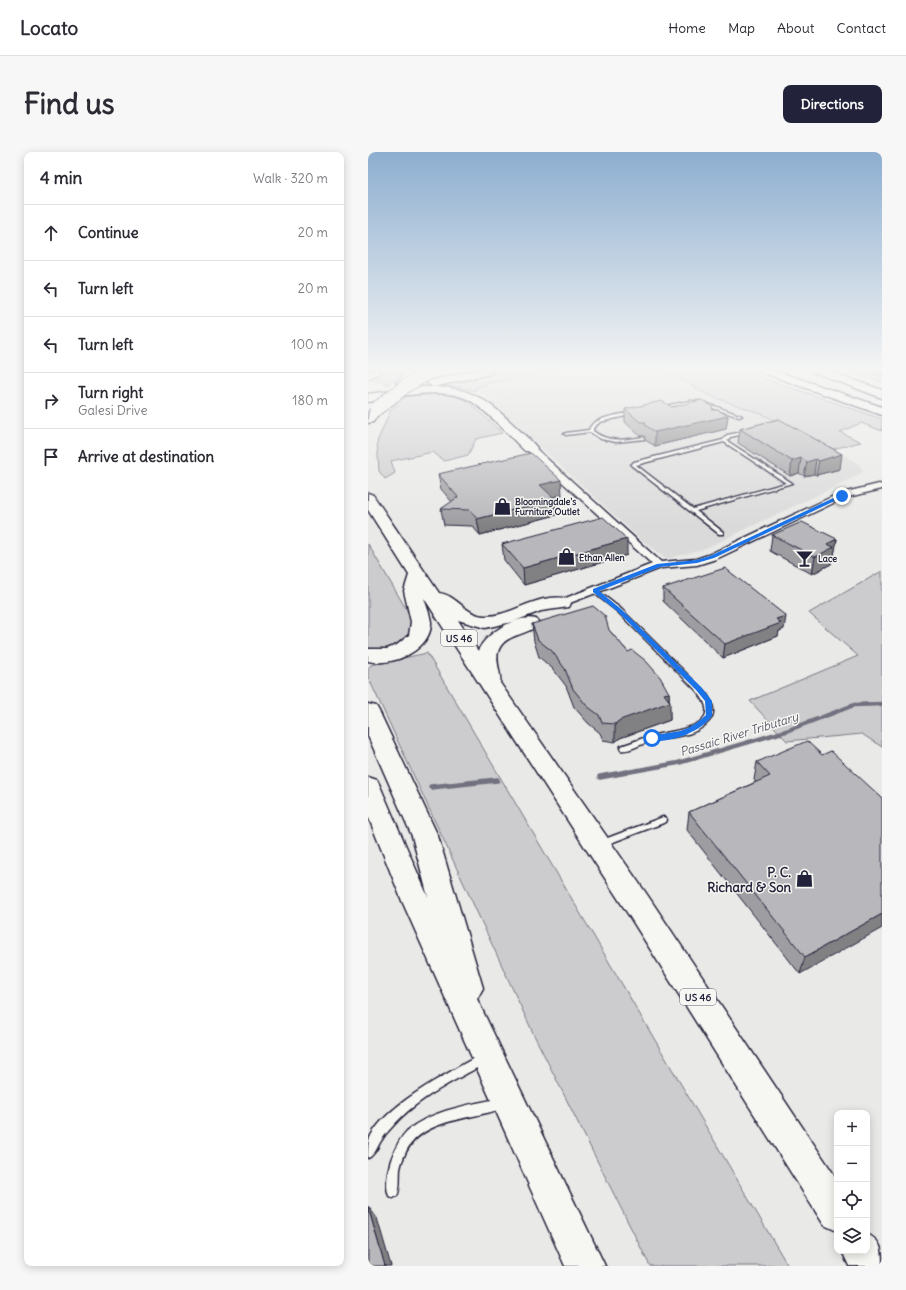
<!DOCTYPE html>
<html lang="en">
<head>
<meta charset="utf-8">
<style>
	body { margin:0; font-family:Delius,sans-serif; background:#f7f7f7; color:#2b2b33 }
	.controls { position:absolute; right:12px; bottom:12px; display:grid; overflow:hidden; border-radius:8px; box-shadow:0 2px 10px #0003 }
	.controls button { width:36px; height:36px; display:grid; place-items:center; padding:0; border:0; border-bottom:1px solid #e1e1e2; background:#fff; color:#2b2b33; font:20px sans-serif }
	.stop { position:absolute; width:12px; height:12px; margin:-9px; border:3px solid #1a73e8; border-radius:50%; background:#fff }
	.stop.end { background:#1a73e8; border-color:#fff; box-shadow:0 1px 4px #0008 }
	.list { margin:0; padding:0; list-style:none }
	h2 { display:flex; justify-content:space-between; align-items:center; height:52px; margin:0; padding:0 16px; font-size:17px }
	h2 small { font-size:13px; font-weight:400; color:#7c7c81 }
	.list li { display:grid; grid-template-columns:26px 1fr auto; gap:12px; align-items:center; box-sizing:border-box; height:56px; padding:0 16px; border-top:1px solid #e1e1e2 }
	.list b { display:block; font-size:15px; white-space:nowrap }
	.list p { margin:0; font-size:13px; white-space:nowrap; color:#7c7c81 }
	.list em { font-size:13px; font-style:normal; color:#7c7c81 }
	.icon { flex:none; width:22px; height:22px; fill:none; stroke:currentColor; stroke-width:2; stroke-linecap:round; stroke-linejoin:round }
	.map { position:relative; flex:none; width:514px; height:1114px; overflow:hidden; border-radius:8px }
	header { display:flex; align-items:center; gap:24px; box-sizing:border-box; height:56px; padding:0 20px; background:#fff; border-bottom:1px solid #e1e1e2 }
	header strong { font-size:19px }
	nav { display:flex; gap:22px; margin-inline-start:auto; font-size:14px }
	.intro { display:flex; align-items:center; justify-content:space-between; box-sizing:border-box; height:96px; padding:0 24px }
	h1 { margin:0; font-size:28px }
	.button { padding:10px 18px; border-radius:8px; background:#22223b; color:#fff; font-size:14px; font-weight:700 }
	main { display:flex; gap:24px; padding:0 24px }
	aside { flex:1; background:#fff; border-radius:8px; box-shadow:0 2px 10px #0003 }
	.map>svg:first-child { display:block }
	.built { fill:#dadada }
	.green { fill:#ccccce; stroke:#777784 }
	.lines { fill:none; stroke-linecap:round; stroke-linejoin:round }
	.stream-far1 { stroke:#71717f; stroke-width:4.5 }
	.stream { stroke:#71717f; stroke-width:5.5 }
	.lane-casing { stroke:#22223b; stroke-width:3 }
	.street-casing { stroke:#22223b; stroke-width:3 }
	.highway-casing { stroke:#22223b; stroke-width:3 }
	.lane { fill:#f6f6f2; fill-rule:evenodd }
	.street { fill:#f6f6f2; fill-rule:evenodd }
	.highway { fill:#f6f6f2; fill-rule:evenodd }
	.highway-bridge-casing { stroke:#22223b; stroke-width:15; stroke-linecap:butt }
	.highway-bridge { stroke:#f6f6f2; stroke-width:13 }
	.wall { fill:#9e9ea2; stroke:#22223b }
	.shaded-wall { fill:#818184; stroke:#22223b }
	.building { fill:#b8b8bc; stroke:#22223b }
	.route { fill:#1a73e8 }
	.labels { text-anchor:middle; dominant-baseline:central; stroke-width:3; stroke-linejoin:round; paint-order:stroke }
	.far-poi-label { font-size:9px; font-weight:bold; fill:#22223b; stroke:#f6f6f2; text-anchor:start }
	.shield { fill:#f6f6f2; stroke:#626272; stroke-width:1 }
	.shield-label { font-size:10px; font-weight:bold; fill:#22223b }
	.water-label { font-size:12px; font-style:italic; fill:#565668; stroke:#f6f6f2 }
	.near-poi-label { font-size:13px; font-weight:bold; fill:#22223b; stroke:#f6f6f2; text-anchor:end }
</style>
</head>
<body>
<header>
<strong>Locato</strong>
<nav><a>Home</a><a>Map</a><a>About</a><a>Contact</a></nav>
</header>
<div class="intro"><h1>Find us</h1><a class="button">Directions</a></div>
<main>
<aside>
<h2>4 min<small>Walk · 320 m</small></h2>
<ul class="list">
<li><svg class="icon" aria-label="ahead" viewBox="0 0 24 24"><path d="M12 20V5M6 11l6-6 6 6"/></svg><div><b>Continue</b></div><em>20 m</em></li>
<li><svg class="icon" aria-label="left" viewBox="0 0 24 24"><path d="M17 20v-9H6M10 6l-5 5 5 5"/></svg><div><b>Turn left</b></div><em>20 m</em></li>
<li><svg class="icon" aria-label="left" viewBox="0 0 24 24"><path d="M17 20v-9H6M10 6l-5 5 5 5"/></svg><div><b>Turn left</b></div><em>100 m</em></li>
<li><svg class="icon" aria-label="right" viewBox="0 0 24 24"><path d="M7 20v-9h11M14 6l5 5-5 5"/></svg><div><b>Turn right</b><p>Galesi Drive</p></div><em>180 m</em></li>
<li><svg class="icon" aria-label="arrive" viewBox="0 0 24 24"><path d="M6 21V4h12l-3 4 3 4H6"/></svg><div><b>Arrive at destination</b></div></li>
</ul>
</aside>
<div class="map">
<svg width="514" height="1114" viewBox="0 0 514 1114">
	<rect width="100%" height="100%" fill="#e9e9e7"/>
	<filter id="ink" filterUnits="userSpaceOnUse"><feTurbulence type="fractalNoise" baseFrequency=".025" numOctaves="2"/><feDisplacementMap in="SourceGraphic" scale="8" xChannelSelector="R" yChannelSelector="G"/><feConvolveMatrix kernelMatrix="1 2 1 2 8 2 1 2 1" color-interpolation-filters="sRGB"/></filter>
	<g filter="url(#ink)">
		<polygon class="built" points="185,219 298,219 340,243 394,262 478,304 492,313 495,320 485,326 334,398 298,407 271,386 108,236 120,231"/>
		<g class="green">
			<polygon points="15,219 33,219 21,232 1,227"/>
			<polygon points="132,219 185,219 120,231 108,236 107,239 93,235 74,234 76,232 102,228"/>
			<polygon points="298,219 375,219 514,267 514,279 493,271 472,280 493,290 465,297 394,262 340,243"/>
			<polygon points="480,219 499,219 514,224 514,230"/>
			<polygon points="83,242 101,250 134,281 108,287 100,303 76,309 65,300 23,309 27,321 17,327 11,319 9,290 23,257 38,244"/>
			<path d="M0 392 47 472 46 481C32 494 20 499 0 496Z"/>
			<polygon points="514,419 514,595 494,582 419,589 382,549 490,504 441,461"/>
			<polygon points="59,501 420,1114 282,1114 166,883 0,525 0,516 3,513"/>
		</g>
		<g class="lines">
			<polyline class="stream-far1" points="254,621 310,611 418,579 486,553 514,552"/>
			<g class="stream">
				<polyline points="232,625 259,620"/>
				<polyline points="63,635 129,628"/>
			</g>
			<defs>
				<g id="lane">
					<polygon points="505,219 514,220 514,222 505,220"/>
					<polygon points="322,249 332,249 374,264 371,265 331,251 322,251 293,256 291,255"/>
					<path d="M265 260H266V262L232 270 225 276V279C240 291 258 288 275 285L277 286V287L248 290 233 287 222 280 198 283 196 282 198 281 221 278C224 265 253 263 265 260Z"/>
					<path d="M380 279H381V281L362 285 359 289 424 331 328 359 355 380V382H351L263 313 266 310 355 288 359 283ZM356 290 418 331 325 357 268 313Z"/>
					<path d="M227 437 253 457 338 541C344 550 349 560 341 569 326 586 303 584 283 589 274 591 262 600 253 598L252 596 253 594C263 591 273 586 283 584 307 578 361 576 328 538L249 459 225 440V438Z"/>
					<polygon points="295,665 298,666 299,668 298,670 232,695 229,694 228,692 229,690"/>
					<path d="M114 902 118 903 119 907 118 911C86 929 49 946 24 975 20 979 16 984 13 989 9 995 7 1003 0 1006 0 1000 0 993 1 988 13 959 61 932 87 917 96 912 105 906 114 902Z"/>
					<path d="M134 946 138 947 139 951 138 955C107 968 53 965 37 1002 35 1006 33 1012 32 1017 31 1026 33 1035 29 1044L25 1046 21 1044C17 1034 20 1018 23 1008 27 997 31 987 39 979 63 958 104 952 134 946Z"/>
				</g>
				<polygon id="street" points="159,294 165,294 293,410 328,407 340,403 470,342 511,332 514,333 514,337 476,346 348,407 329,413 293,416 194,454 190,453 188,451 190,449 284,412 159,298"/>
				<g id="highway">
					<polygon points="0,219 14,219 0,227"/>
					<polygon points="38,219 50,219 38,233 30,233 28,231"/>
					<polygon points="103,219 126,219 121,222 65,235 59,231 61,229"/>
					<polygon points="390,219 408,219 514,255 514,263"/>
					<polygon points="443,219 460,219 514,238 514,246"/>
					<path d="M54 235C100 234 114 243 147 274 154 281 163 288 169 296L167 299H157C140 283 123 262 103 249 76 233 29 245 0 250V242Z"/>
					<path d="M8 253 14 257 5 270 0 271C0 263 0 256 8 253Z"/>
					<path d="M0 341 5 343 71 441C89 443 98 464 117 464 144 465 170 439 201 447L203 451 201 455 173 459 144 470 117 476 90 468 110 499C118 481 149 462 168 467L171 471C162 484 135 481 130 500 127 511 134 522 132 531L280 744 469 1027V1079L456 1073 260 762 56 446C58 453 62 462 63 470 64 493 36 509 15 510 10 511 5 510 0 509V497H19L29 493 41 483 43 470 36 439 41 423 0 358Z"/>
					<polygon points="0,552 8,554 11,559 70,684 115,836 109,847 237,1114 197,1114 34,749 0,664 0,625 9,628 12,634 60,745 44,684 0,584"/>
					<path d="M499 1082C514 1089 514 1098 514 1114H481L474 1099H499Z"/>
				</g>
			</defs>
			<use href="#lane" class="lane-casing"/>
			<use href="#street" class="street-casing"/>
			<use href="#highway" class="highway-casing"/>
			<use href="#lane" class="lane"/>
			<use href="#street" class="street"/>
			<use href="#highway" class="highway"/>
			<defs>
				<polyline id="highway-bridge" points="8,257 39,233 62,220"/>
			</defs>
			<use href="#highway-bridge" class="highway-bridge-casing"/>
			<use href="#highway-bridge" class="highway-bridge"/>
		</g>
		<g class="wall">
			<polygon points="304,255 344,258 360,264 358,277 287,294 277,288 277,284 272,284 257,270 257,257"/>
			<polygon points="411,267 472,317 448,323 446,322 436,324 431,321 422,324 370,291 372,277"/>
			<polygon points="70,322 194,343 185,345 188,363 112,383 104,374 76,373 73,357 84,350 73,337"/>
			<polygon points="404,383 469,387 466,403 465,404 463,412 444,422 402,399"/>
			<polygon points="134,392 259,403 156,433 136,408"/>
			<polygon points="295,436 416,477 411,479 410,484 355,506 295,449"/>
			<polygon points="164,472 241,478 260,500 301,541 302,568 252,586 247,590 235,588 232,581 220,571 206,555 198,534 185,517 171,505 166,489"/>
			<polygon points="454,603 514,646 432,822 319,678 321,660 388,630 386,628 389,610"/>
		</g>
		<g class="shaded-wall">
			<polygon points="360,264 358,277 287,294 287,280"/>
			<polygon points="474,302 472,317 448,323 451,309"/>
			<polygon points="433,306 431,321 422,324 424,309"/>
			<polygon points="448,307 446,322 436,324 439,310"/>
			<polygon points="193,328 194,343 173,348 172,333"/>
			<polygon points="187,347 188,363 112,383 109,367"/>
			<polygon points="259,387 259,403 156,433 155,416"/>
			<polygon points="469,387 466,403 465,404 463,412 444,422 447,405 459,392"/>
			<polygon points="418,464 416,477 411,479 410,484 355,506 357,492 408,467"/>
			<polygon points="301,541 301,551 302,550 302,568 252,586 247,590 247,572 252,568 296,542"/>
			<polygon points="514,762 514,776 432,822 437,805"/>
			<polygon points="0,1054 9,1066 23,1114 17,1114"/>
		</g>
		<g class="building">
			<polygon points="334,248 345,255 344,258 350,258 360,264 287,280 277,273 278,270 272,270 257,257 294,249 304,255"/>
			<polygon points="411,267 474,302 451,309 448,307 439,310 433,306 424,309 372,277"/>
			<polygon points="163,301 193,328 172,333 187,347 109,367 102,358 73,357 90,345 70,322"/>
			<polygon points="235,365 259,387 155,416 134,392"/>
			<polygon points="434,370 469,387 459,392 466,395 447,405 404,383"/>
			<polygon points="357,416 418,464 408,467 413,471 357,492 295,436"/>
			<polygon points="225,454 237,464 241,478 260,500 264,498 278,509 292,525 301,541 296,542 302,550 252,568 247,572 234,571 231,563 219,554 205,537 197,517 184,499 170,488 164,472"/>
			<polygon points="439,589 454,603 463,599 514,646 514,762 437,805 321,660 402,624 389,610"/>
			<polygon points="0,1055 17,1114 0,1114"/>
		</g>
	</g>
	<linearGradient id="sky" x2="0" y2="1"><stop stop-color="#8daed0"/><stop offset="0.58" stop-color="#f5f5f4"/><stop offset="1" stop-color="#f5f5f4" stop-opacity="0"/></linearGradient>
	<rect width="514" height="375" fill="url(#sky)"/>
	<path class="route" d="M474 342 475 345 346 406 329 411 292 415 231 439 253 457 333 535 344 549V564C332 580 302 592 282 588V584C308 578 315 584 338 563L337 549 328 538 249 459 225 440V437L289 412 328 408 342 404Z"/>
	<defs>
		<symbol id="shop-bare" viewBox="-9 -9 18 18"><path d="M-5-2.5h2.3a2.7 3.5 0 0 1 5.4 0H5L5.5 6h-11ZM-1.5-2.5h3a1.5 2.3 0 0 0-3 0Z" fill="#22223b" stroke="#f6f6f2" stroke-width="2.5" paint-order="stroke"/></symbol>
		<symbol id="bar-bare" viewBox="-9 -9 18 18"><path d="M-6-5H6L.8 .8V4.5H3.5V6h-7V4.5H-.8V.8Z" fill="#22223b" stroke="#f6f6f2" stroke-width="2.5" paint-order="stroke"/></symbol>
	</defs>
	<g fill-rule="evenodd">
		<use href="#shop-bare" x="122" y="342" width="25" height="25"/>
		<use href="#shop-bare" x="186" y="392" width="25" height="25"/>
		<use href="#bar-bare" x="424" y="394" width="25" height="25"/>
		<use href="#shop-bare" x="424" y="714" width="25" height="25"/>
	</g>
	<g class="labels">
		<g class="far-poi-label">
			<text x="147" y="349">Bloomingdale's<tspan x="147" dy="10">Furniture Outlet</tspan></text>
			<text x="211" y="405">Ethan Allen</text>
			<text x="450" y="406">Lace</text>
		</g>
		<g class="shield">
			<rect x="73" y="478" width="36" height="16" rx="3"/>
			<rect x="312" y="837" width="36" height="16" rx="3"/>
		</g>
		<g class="shield-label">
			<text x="91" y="486">US 46</text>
			<text x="330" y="845">US 46</text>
		</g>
		<g class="water-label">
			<text transform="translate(371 582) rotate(-17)">Passaic River Tributary</text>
		</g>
		<g class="near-poi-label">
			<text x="423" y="720">P. C.<tspan x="423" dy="15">Richard &amp; Son</tspan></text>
		</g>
	</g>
</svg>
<div class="controls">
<button>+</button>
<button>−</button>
<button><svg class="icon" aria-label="locate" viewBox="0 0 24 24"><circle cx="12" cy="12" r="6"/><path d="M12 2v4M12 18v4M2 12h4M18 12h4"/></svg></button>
<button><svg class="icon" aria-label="layers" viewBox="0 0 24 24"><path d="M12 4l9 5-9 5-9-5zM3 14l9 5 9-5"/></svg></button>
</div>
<div class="stop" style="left:284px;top:586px"></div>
<div class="stop end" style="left:474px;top:344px"></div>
</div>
</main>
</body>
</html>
